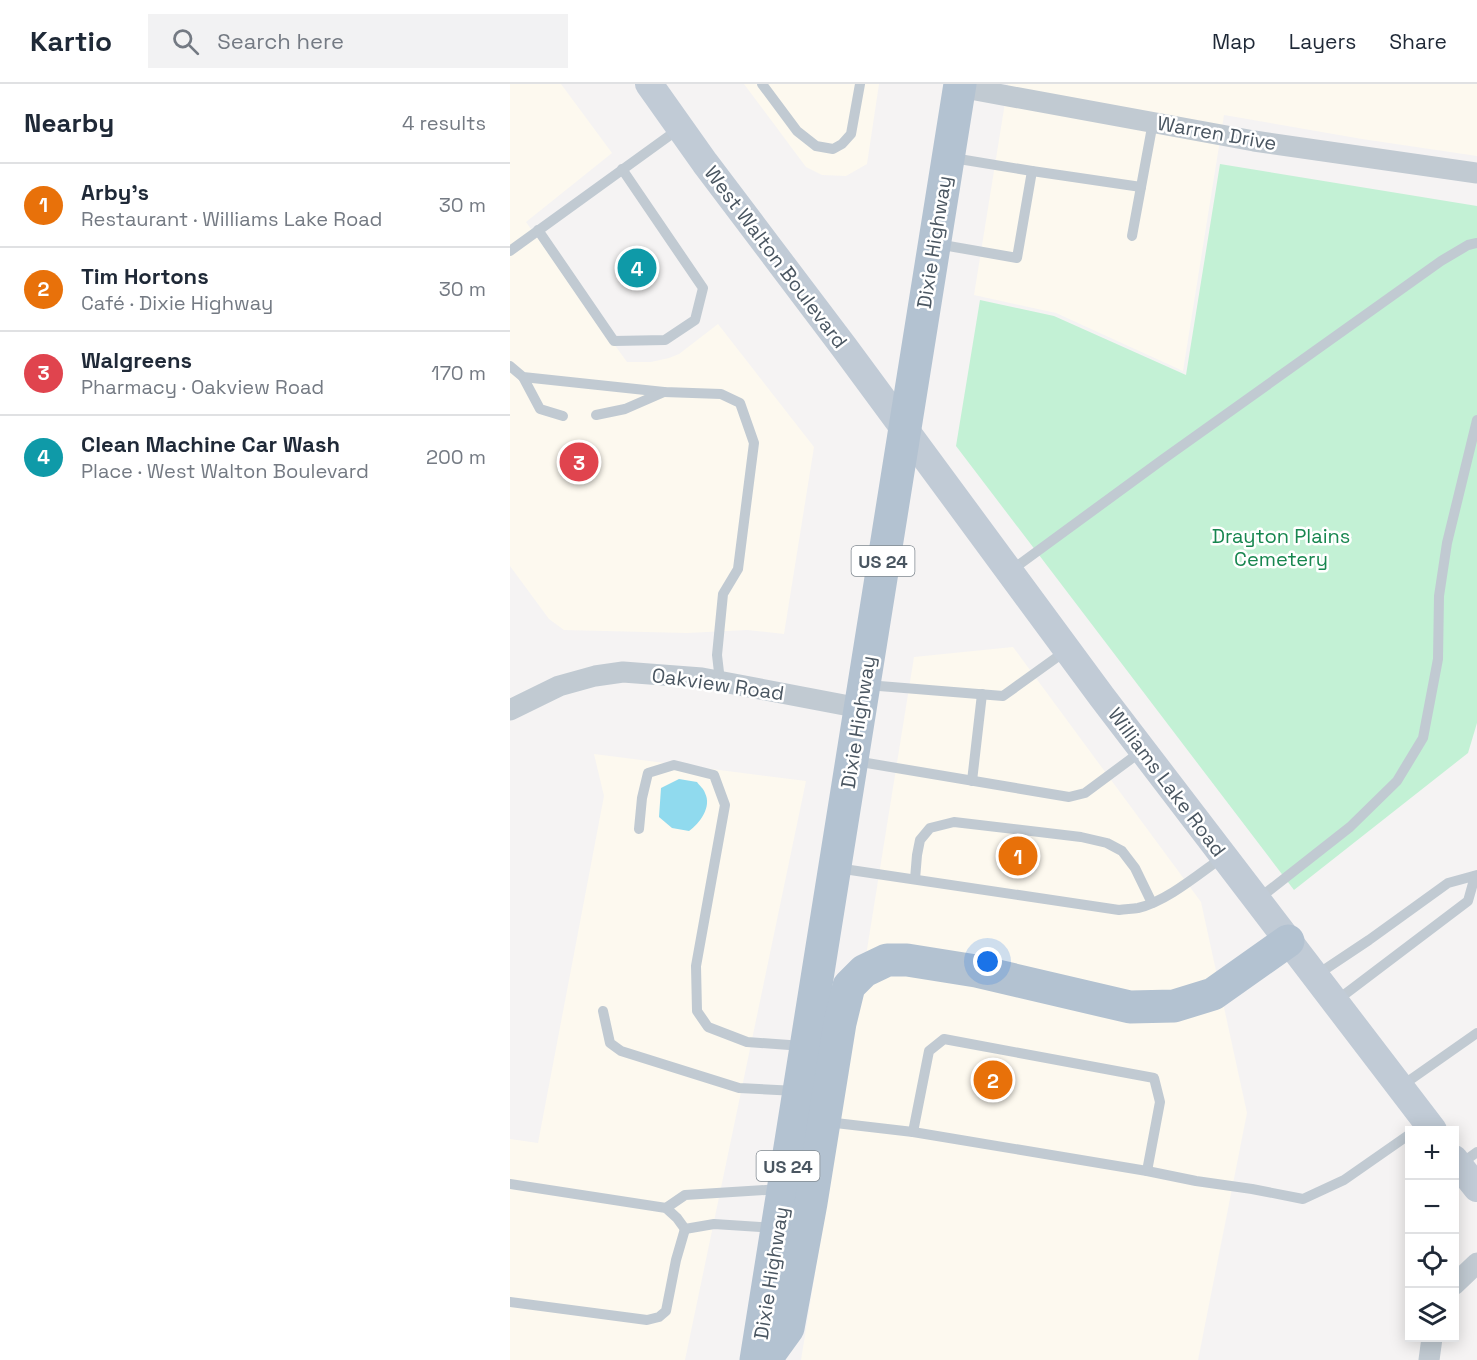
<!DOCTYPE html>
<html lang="en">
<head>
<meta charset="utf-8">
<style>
	body { margin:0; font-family:"Space Grotesk",sans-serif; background:#f2f2f3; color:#1f2937 }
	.controls { position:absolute; right:18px; bottom:18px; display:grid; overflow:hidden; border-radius:0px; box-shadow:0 3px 15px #0003 }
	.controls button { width:54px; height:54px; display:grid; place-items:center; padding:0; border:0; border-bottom:2px solid #e0e1e3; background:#fff; color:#1f2937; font:30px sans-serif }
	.you { position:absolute; left:478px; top:878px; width:21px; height:21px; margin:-15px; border:4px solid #fff; border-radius:50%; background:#1a73e8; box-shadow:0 0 0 9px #1a73e833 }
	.badge { display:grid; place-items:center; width:39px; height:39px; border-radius:50%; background:#1a73e8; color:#fff; font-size:20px; font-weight:700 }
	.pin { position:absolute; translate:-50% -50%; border:3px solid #fff; box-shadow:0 2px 6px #0006 }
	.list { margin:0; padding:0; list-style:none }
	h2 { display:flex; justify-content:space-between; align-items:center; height:78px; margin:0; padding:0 24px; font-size:26px }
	h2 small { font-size:20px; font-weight:400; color:#747a83 }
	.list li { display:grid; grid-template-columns:39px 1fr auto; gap:18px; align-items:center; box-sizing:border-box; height:84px; padding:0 24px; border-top:2px solid #e0e1e3 }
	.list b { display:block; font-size:22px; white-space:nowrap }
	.list p { margin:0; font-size:20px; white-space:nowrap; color:#747a83 }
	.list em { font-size:20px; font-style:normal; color:#747a83 }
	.icon { flex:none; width:33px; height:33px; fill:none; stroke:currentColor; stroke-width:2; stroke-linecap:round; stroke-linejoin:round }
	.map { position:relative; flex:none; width:967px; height:1276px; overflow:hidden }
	header { display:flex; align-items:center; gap:36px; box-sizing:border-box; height:84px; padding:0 30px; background:#fff; border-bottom:2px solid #e0e1e3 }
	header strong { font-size:28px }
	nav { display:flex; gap:33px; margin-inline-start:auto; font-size:21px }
	.search { width:420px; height:54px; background:#f2f2f3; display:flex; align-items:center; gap:15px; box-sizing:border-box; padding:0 21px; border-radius:0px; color:#747a83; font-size:22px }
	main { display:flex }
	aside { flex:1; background:#fff }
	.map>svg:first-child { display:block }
	.commercial { fill:#fdf9ef }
	.green { fill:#c3f1d5 }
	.water { fill:#90daee }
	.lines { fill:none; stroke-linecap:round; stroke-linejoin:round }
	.lane { stroke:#c1cad2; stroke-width:10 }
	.street { stroke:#c1cad2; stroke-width:21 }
	.secondary { stroke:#c1cbd6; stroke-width:28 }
	.primary { stroke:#b3c2d1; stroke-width:33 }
	.labels { text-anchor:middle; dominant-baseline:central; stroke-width:5; stroke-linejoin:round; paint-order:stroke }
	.shield { fill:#fff; stroke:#808990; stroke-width:1.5 }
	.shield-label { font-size:18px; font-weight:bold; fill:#4a5661 }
	.street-label { font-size:20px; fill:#4a5661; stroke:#fff }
	.park-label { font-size:20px; fill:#17864f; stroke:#fff }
</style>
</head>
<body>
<header>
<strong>Kartio</strong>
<div class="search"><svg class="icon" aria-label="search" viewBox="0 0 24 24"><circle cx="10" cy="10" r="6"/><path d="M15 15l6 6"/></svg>Search here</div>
<nav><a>Map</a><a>Layers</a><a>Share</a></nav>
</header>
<main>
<aside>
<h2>Nearby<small>4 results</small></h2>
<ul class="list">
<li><span class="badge" style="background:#e8710a">1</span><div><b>Arby's</b><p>Restaurant · Williams Lake Road</p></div><em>30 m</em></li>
<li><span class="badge" style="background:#e8710a">2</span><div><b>Tim Hortons</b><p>Café · Dixie Highway</p></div><em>30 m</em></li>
<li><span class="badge" style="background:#e0444e">3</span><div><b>Walgreens</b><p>Pharmacy · Oakview Road</p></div><em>170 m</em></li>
<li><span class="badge" style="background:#0f9aa8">4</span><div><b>Clean Machine Car Wash</b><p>Place · West Walton Boulevard</p></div><em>200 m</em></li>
</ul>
</aside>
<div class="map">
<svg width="967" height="1276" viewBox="0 0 967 1276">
	<rect width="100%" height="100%" fill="#f5f3f3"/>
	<g class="commercial">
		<polygon points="0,0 51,0 102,69 16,138 117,278 141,278 159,274 169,270 208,240 304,363 274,550 237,546 177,549 54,546 39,535 0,482"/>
		<polygon points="234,0 369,0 357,80 336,92 312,91 296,83"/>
		<polygon points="498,0 967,0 967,72 852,55 714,31 673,287 546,229 464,211"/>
		<polygon points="503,563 691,818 737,1029 688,1276 291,1276 404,573"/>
		<polygon points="84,670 296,697 175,1276 0,1276 0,1055 28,1059 94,712"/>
	</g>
	<polygon class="green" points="710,80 967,122 967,639 958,669 784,806 446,362 470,216 544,232 676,291"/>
	<path class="water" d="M169 695 187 698C189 701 194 705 195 709 202 723 190 739 179 747L162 744 149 733 151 704Z"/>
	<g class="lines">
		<g class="lane">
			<polyline points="252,0 287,47 306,62 323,65 332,60 341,50 350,0"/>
			<polyline points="443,74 522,87"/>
			<polyline points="28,146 104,257 155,256 185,236 193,204 112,85"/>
			<polyline points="622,152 631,103"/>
			<polyline points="427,160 507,174 522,87 631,103 643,38"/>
			<polyline points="0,167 170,44"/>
			<polyline points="0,282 13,293 154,308 211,310 230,319 244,359 228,485 213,510 207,571 210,597"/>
			<polyline points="13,293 30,325 53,332"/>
			<polyline points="86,331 115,325 154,308"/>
			<polyline points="499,488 652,376 931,177 958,161 967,159"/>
			<polyline points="357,601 493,612 557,566"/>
			<polyline points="345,677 559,713 575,709 633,666"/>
			<polyline points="462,697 472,610"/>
			<polyline points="129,745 132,714 138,689 164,681 204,691 215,721 186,882 187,927 198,943 237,958 293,962"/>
			<path d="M327 784 609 826C615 825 622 825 628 824 656 818 690 789 713 773"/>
			<polyline points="405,795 407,771 410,756 420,744 444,738 571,753 597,759 612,767 625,784 642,819"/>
			<polyline points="747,816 840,743 887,697 913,654 928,575 929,512 937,459 967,336"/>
			<polyline points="805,892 859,856 938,799 967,791"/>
			<polyline points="826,917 958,817 965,792"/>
			<polyline points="93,927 100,959 111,967 229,1004 287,1007"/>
			<polyline points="890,1003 967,949"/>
			<polyline points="317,1038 403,1048 637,1087 686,1097 742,1105 793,1115 834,1096 900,1050"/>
			<polyline points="403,1048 419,967 434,955 644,994 650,1018 637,1087"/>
			<polyline points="949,1081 967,1068"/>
			<polyline points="0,1100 156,1124 167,1134 175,1145"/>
			<polyline points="156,1124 175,1111 271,1105"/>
			<polyline points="175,1145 204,1140 264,1144"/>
			<polyline points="0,1218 137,1236 149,1233 156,1227 166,1176 175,1145"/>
		</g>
		<g class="street">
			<polyline points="449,3 744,57 967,89"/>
			<polyline points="0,626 49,602 85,592 113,588 192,594 350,624"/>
			<polyline points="944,1201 967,1179"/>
			<polyline points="919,1276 922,1254"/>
		</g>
		<g class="secondary">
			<polyline points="139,0 195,79 334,263 592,613 923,1046"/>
			<polyline points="944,1075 967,1104"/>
		</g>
		<g class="primary">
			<polyline points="246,1276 450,0"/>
			<polyline points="255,1276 278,1244 301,1119 330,939 339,902 354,887 377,876 397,876 466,887 620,923 664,922 703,910 778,857"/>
		</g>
	</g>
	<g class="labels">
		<g class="shield">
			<rect x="341.5" y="462" width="63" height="30" rx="4.5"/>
			<rect x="246.5" y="1067" width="63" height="30" rx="4.5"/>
		</g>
		<g class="shield-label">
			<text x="373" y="477">US 24</text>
			<text x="278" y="1082">US 24</text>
		</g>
		<g class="street-label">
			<text transform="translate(707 49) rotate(10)">Warren Drive</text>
			<text transform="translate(424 158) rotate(-81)">Dixie Highway</text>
			<text transform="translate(266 173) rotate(53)">West Walton Boulevard</text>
			<text transform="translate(208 600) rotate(8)">Oakview Road</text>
			<text transform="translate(348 638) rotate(-81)">Dixie Highway</text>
			<text transform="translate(657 698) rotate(53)">Williams Lake Road</text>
			<text transform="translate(261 1189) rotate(-81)">Dixie Highway</text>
		</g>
		<g class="park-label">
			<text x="771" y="452">Drayton Plains<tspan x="771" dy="23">Cemetery</tspan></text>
		</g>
	</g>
</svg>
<div class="controls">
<button>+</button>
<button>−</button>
<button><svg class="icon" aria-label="locate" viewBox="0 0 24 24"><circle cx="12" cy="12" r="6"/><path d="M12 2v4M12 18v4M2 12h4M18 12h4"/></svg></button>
<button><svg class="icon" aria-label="layers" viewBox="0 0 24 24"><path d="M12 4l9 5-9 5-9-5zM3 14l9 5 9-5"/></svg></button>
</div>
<div class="you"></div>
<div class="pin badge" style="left:508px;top:772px;background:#e8710a">1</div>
<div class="pin badge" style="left:483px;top:996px;background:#e8710a">2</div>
<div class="pin badge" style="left:69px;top:378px;background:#e0444e">3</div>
<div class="pin badge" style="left:127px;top:184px;background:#0f9aa8">4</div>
</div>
</main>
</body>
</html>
